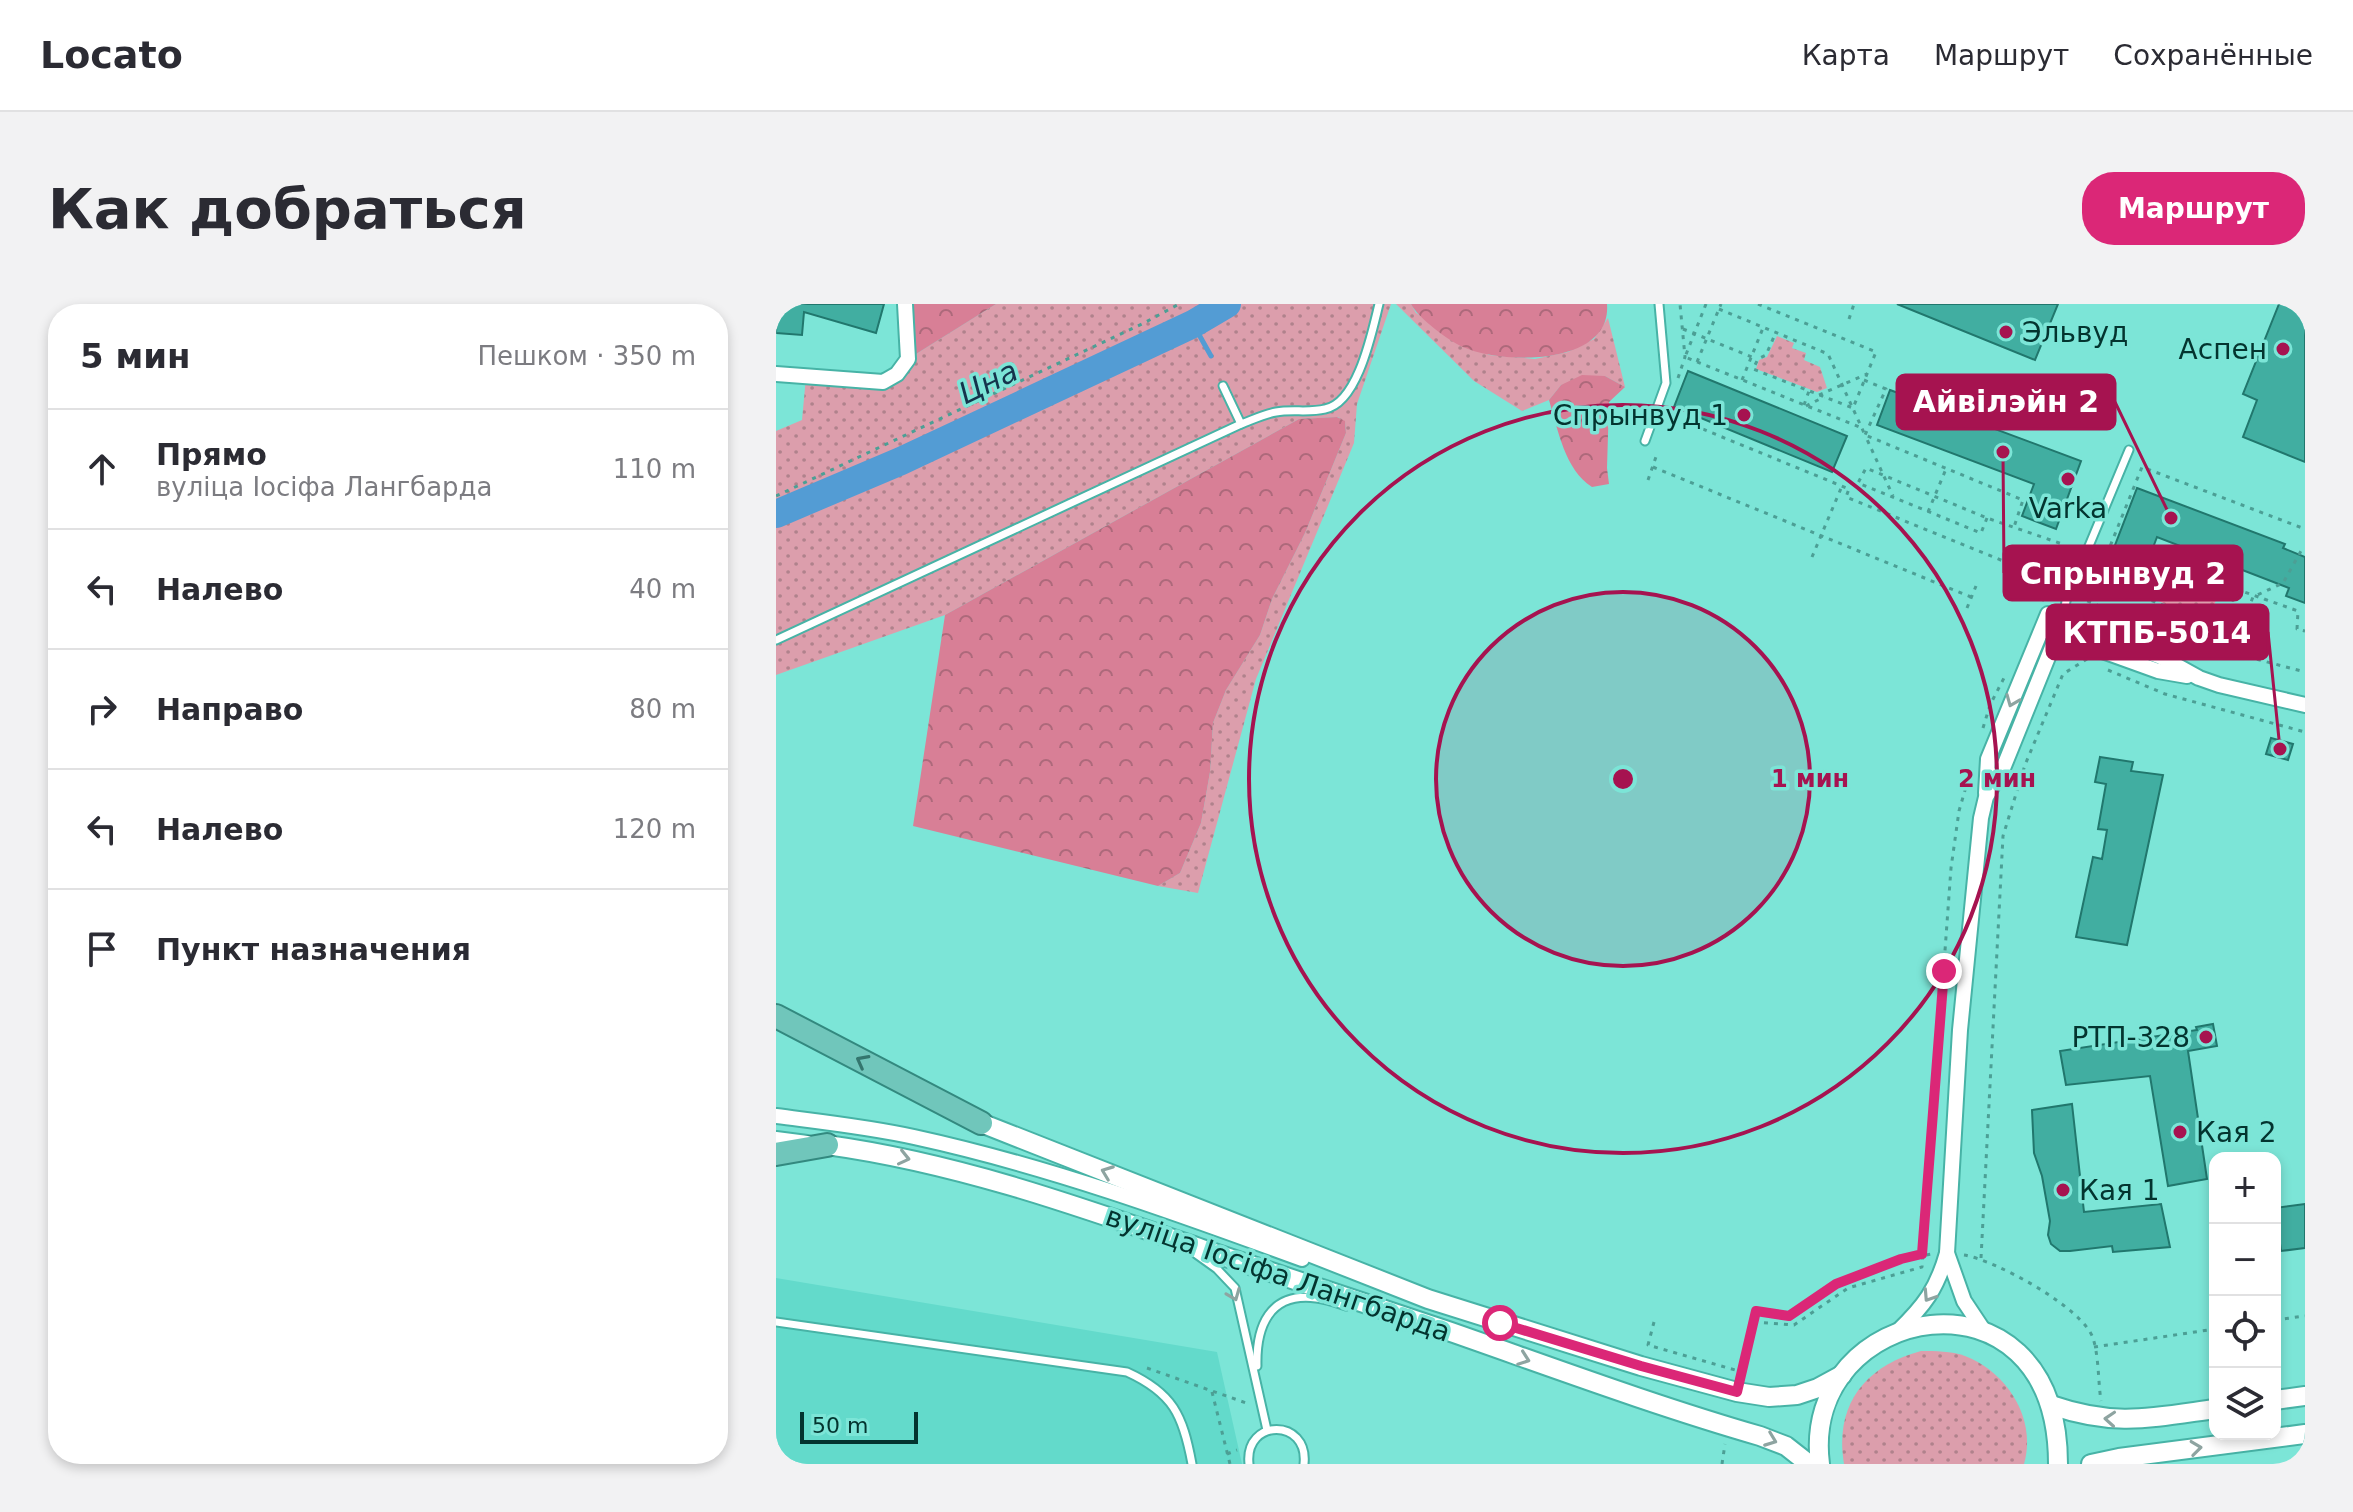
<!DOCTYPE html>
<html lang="ru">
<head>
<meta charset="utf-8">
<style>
	body { margin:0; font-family:"DejaVu Sans",sans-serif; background:#f2f2f3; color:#2b2b33 }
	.controls { position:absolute; right:24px; bottom:24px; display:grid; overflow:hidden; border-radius:16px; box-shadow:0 4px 12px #0003 }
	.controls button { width:72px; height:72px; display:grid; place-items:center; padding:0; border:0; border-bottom:2px solid #e1e1e2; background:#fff; color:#2b2b33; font:40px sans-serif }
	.scale { position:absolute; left:24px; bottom:20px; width:118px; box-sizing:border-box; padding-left:8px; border:4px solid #03342f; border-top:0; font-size:22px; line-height:28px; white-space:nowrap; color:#03342f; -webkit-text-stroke:6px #7ce5d7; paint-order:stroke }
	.stop { position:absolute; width:24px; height:24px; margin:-18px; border:6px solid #db2777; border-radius:50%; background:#fff }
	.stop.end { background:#db2777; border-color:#fff; box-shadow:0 2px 8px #0008 }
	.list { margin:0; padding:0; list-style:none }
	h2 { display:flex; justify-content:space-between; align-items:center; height:104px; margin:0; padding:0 32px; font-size:34px }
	h2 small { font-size:26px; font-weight:400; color:#7c7c81 }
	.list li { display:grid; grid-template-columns:52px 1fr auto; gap:24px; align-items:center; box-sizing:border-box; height:120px; padding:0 32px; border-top:2px solid #e1e1e2 }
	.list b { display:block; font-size:30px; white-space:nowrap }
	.list p { margin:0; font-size:26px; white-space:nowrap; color:#7c7c81 }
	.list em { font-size:26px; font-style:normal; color:#7c7c81 }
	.icon { flex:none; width:44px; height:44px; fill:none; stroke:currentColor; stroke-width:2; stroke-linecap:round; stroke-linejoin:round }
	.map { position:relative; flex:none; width:1529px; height:1160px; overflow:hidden; border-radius:32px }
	header { display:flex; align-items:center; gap:48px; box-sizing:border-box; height:112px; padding:0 40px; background:#fff; border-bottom:2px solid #e1e1e2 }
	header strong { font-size:38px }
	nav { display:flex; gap:44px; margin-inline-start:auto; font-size:28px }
	.intro { display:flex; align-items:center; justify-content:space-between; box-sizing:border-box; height:192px; padding:0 48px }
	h1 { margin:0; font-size:56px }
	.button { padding:20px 36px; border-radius:32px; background:#db2777; color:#fff; font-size:28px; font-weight:700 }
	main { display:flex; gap:48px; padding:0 48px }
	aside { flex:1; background:#fff; border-radius:32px; box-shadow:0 4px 12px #0003 }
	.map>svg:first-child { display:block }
	.built { fill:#63dacb }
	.grass { fill:url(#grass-dots) }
	.forest { fill:url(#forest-crowns) }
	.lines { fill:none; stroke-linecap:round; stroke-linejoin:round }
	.stream { stroke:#539cd4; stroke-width:5 }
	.river { stroke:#539cd4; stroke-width:28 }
	.building { fill:#41aea1; stroke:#21776d; stroke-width:2 }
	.service-casing { stroke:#47b3a6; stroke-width:11 }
	.minor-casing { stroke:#47b3a6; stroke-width:18 }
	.secondary-casing { stroke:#47b3a6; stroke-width:22 }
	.trunk-casing { stroke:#33897f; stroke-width:26 }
	.path { stroke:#4c9f95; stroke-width:3; stroke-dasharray:4 6; stroke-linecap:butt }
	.service { stroke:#fff; stroke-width:7 }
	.minor { stroke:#fff; stroke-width:14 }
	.secondary { stroke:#fff; stroke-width:18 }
	.trunk { stroke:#70c6bb; stroke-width:22 }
	.oneway { stroke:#8ea4a1 }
	.oneway2 { stroke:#34766e }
	.route { stroke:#db2777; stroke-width:10 }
	.ring { fill:none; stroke:#a61350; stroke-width:4 }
	.poi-dot { fill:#a61350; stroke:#7ce5d7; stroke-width:3 }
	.labels { text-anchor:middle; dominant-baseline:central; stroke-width:7; stroke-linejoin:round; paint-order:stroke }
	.poi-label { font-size:28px; fill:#03342f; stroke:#7ce5d7; text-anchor:start }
	.street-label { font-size:28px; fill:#03342f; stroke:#7ce5d7 }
	.water-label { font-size:30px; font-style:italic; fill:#15344c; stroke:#7ce5d7 }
	.centre { fill:#a61350; stroke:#7ce5d7; stroke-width:4 }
	.ring-label { font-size:24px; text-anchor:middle; font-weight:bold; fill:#a61350; stroke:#7ce5d7; stroke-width:7; stroke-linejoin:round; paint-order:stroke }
	.leader { fill:none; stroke:#a61350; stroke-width:3 }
	.callout-dot { fill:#a61350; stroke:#7ce5d7; stroke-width:3 }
	.callout { fill:#a61350; stroke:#a61350; stroke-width:3 }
	.callout-label { font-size:30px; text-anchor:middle; font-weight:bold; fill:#fff }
</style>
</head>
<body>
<header>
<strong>Locato</strong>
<nav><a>Карта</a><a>Маршрут</a><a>Сохранённые</a></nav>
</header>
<div class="intro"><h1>Как добраться</h1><a class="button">Маршрут</a></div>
<main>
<aside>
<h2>5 мин<small>Пешком · 350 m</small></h2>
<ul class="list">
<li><svg class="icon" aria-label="ahead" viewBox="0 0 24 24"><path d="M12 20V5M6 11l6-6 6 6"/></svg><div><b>Прямо</b><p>вуліца Іосіфа Лангбарда</p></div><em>110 m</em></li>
<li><svg class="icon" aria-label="left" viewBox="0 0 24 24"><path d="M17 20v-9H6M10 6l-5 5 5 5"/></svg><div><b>Налево</b></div><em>40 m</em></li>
<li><svg class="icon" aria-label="right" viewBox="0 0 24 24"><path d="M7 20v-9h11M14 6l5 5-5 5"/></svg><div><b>Направо</b></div><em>80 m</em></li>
<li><svg class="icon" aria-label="left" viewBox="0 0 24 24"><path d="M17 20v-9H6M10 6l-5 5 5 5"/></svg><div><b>Налево</b></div><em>120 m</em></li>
<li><svg class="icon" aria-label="arrive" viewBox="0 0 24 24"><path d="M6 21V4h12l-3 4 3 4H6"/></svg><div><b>Пункт назначения</b></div></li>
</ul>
</aside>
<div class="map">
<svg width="1529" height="1160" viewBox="0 0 1529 1160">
	<defs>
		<pattern id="grass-dots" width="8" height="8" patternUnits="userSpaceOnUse" patternTransform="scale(2)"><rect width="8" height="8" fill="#dc9eac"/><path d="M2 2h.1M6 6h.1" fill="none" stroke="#b0828c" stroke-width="1.8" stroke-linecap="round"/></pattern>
		<pattern id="forest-crowns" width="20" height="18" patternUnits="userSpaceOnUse" patternTransform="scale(2)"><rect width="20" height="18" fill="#d87f96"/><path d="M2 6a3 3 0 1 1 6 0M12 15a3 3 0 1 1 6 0" fill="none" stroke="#ad697b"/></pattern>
	</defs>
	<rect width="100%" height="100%" fill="#7ce5d7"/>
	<polygon class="built" points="0,974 441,1048 466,1160 0,1160"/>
	<g class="grass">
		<polygon points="220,0 615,0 581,100 578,139 480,375 422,589 382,582 404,569 425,519 434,468 437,419 450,386 484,331 496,295 529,229 570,129 569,118 562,113 523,115 169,311 0,371 0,127 26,116 30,73 107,78 132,55"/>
		<polygon points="620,0 635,0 640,9 713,51 759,55 792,48 818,35 832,14 849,83 829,72 785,81 773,96 746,107 698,77"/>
		<polygon points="1001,32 1018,39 1016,44 1030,49 1028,56 1044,63 1051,84 1041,88 980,65 983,56 991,53"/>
		<polygon points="1394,267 1444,287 1431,317 1382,297"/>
		<path d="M1145 1047C1160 1047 1175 1047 1189 1052 1231 1068 1261 1115 1248 1160H1068C1058 1101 1089 1062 1145 1047Z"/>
	</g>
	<g class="forest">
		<polygon points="133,0 220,0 132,55"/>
		<path d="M635 0H831C836 62 727 61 687 43 673 37 642 14 635 0Z"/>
		<path d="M806 71 829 72 849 83 833 98 831 164 833 180 816 183C789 166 782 126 773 96L785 81Z"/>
		<polygon points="561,113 569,117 570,129 529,229 496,295 484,331 450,386 437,419 434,468 425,519 404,569 382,582 137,522 169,311 523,115"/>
	</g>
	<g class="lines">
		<polyline class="stream" points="417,20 435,52"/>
		<polyline class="river" points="0,210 125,157 417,20 451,0"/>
	</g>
	<g class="building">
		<polygon points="1,0 108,0 100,29 28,8 26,31 0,29"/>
		<polygon points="1121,0 1282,0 1259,56"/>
		<polygon points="1503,0 1529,0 1529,158 1467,133 1481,96 1467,90"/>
		<polygon points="912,67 1071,132 1056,168 898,103"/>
		<polygon points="1114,86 1305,157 1280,225 1246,212 1258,180 1101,121"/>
		<polygon points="1361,184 1509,240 1507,244 1529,253 1529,299 1510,292 1513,284 1381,233 1370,262 1336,249"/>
		<polygon points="1495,434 1517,440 1512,456 1490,450"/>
		<polygon points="1324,453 1357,458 1355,467 1387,471 1351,641 1300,633 1317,553 1326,555 1331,526 1322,525 1330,480 1319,478"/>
		<polygon points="1437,720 1441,742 1412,747 1431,875 1392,882 1374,772 1290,781 1284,747 1421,726 1420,723"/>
		<polygon points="1296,800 1308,908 1385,900 1394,943 1337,948 1336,942 1294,947 1284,947 1275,940 1272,931 1274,917 1266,872 1258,849 1256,806"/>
		<polygon points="1529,900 1529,944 1505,947 1499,904"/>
	</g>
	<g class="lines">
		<defs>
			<g id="service">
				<polyline points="447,82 465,120"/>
				<polyline points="869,137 890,79 883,0"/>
				<polyline points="1287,315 1290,297 1353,146"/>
				<path d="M0 336 465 120C476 116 488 110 500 108 516 105 533 109 549 105 582 99 596 28 603 0"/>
				<polyline points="420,950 441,965 459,984 491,1126"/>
				<path d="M0 1018 351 1068C397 1089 407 1111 416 1160"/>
				<path d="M481 1062C480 1023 493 988 540 994 550 995 561 999 570 1002"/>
				<path d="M473 1160C468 1114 533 1114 528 1160"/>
			</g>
			<g id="minor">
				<polyline points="0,70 107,78 121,70 132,55 129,0"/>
				<polyline points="1271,327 1382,367 1411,372"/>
				<polyline points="1210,489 1212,455 1272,310 1385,353 1423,374 1443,381 1529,401"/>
				<path d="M0 812C46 818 93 823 138 833 271 862 398 908 526 955"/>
				<polyline points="0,835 31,839"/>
				<polyline points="1171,949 1188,997 1208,1027"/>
				<path d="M1121 1028C1148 1002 1161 985 1171 949L1184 726 1205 514 1210 493 1228 462 1287 316"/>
			</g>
			<g id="secondary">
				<polyline points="205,819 652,995 865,1062 961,1088 993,1093 1021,1091 1042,1084 1066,1071"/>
				<path d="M51 841C182 859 305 903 429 946 511 974 593 1000 675 1028 778 1064 880 1102 984 1132L1010 1142 1033 1160"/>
				<polyline points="1499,1096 1529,1092"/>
				<path d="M1275 1101C1339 1123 1374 1114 1439 1105"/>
				<path d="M1044 1160C1023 999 1282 950 1282 1160"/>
				<polyline points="1315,1160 1343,1154 1529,1130"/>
			</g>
			<g id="trunk">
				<polyline points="0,712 205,819"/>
				<polyline points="0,850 51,841"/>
			</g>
		</defs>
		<use href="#service" class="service-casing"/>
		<use href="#minor" class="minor-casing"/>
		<use href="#secondary" class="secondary-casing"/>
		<use href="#trunk" class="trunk-casing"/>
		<g class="path">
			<polyline points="930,0 909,53 1086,124"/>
			<polyline points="982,0 1100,48 1077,104 977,65 982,55 990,51 1000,28"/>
			<polyline points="943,5 1052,50 1089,131 1247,196 1238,223"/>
			<polyline points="1073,15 1078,0"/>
			<polyline points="907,25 981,55"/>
			<polyline points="921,58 945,0"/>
			<polyline points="902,74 909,53 904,0"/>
			<polyline points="966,76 987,24"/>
			<polyline points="1088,76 1110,85 1089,131 1117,192"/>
			<polyline points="1043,91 1091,70"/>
			<polyline points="1028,101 1033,87"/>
			<polyline points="1030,102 1048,93"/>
			<polyline points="890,110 1073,185 1070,193 1237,261 1232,273 1270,290"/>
			<polyline points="877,163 1195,293"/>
			<polyline points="872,176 881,150"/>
			<polyline points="0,192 368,19 403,0"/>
			<polyline points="1152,208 1170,165"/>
			<polyline points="1211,214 1205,229 1082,179 1090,164 1211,214 1289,241 1275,279"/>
			<polyline points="1036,253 1066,182"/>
			<polyline points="1327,261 1362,273 1398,263 1522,307 1521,325 1529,327"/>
			<polyline points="1362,273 1367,293 1461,332 1477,293 1507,279 1525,247 1529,246"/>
			<polyline points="1302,293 1397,333 1529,368"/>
			<polyline points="1266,297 1274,281 1284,285"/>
			<polyline points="1312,297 1366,163 1529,225"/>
			<polyline points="1191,304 1200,282"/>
			<polyline points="1444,325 1460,288"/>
			<polyline points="1472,354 1489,296"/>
			<polyline points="1332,366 1389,390 1529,428"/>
			<polyline points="1207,424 1214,401 1229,372"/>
			<path d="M1188 951C1219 956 1306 1003 1317 1034 1323 1053 1322 1077 1325 1097"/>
			<polyline points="1205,954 1227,532 1249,461 1287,370 1311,355"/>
			<polyline points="1499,1016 1529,1012"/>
			<polyline points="878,1018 872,1041 966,1068"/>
			<polyline points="978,1018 1018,1021 1072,984 1146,963 1175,564 1183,507 1196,462"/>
			<polyline points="1318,1043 1439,1025"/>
			<polyline points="371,1064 473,1100"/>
			<polyline points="966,1070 980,1007 1013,1012 1060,980 1125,955 1156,950"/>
			<polyline points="436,1088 454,1160"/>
			<polyline points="451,1150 461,1146"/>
			<polyline points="946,1160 949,1140"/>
		</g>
		<use href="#service" class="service"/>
		<use href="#minor" class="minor"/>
		<use href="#secondary" class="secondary"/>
		<use href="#trunk" class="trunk"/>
	</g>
	<defs><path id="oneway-chevron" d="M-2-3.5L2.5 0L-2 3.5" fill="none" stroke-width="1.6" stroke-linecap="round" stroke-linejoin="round" transform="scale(2)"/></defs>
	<g class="oneway">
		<use href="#oneway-chevron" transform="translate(1236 397) rotate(112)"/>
		<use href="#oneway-chevron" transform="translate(128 854) rotate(13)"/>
		<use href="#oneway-chevron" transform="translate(331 868) rotate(-159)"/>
		<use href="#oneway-chevron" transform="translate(458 991) rotate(68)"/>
		<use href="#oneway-chevron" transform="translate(1153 992) rotate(123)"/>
		<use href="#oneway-chevron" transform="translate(748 1055) rotate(20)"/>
		<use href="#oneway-chevron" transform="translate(1334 1115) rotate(-176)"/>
		<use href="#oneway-chevron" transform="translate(995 1136) rotate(21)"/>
		<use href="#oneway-chevron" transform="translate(1420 1144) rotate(-7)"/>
	</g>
	<use class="oneway2" href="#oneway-chevron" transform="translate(86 757) rotate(-152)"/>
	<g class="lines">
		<polyline class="route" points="724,1019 865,1062 961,1088 980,1007 1013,1012 1060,980 1125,955 1146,950 1168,667"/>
	</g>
	<circle cx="847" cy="475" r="187" fill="#a61350" fill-opacity=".12"/>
	<g class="ring">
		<circle cx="847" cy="475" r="187"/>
		<circle cx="847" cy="475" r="374"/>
	</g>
	<g class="poi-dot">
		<circle cx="1230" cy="28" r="8"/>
		<circle cx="1507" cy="45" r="8"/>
		<circle cx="968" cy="111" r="8"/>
		<circle cx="1292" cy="175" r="8"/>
		<circle cx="1430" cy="733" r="8"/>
		<circle cx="1404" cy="828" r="8"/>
		<circle cx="1287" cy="886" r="8"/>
	</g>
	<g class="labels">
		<g class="poi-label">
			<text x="1246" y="28">Эльвуд</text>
			<text x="1491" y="45" text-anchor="end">Аспен</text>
			<text x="952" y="111" text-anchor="end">Спрынвуд 1</text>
			<text x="1292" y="204" text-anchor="middle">Varka</text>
			<text x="1414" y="733" text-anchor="end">РТП-328</text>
			<text x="1420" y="828">Кая 2</text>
			<text x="1303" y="886">Кая 1</text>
		</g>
		<g class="street-label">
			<text transform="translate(502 970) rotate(19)">вуліца Іосіфа Лангбарда</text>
		</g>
		<g class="water-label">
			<text transform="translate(212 78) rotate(-26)">Цна</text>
		</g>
	</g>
	<circle cx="847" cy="475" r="12" class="centre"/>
	<g class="ring-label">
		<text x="1034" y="483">1 мин</text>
		<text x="1221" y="483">2 мин</text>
	</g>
	<path class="leader" d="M1395 214L1339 98M1227 148L1228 269M1504 445L1492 328"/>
	<g class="callout-dot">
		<circle cx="1395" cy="214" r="8"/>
		<circle cx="1227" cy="148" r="8"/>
		<circle cx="1504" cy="445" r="8"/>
	</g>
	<g class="callout">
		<rect x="1121" y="71" width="218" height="54" rx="8"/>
		<rect x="1228" y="242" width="238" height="54" rx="8"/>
		<rect x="1271" y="301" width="221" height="54" rx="8"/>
	</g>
	<g class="callout-label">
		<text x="1230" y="108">Айвілэйн 2</text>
		<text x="1347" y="280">Спрынвуд 2</text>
		<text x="1381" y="339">КТПБ-5014</text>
	</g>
</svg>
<div class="controls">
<button>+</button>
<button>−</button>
<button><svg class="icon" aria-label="locate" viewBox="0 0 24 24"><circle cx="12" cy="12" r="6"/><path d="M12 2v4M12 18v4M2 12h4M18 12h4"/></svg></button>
<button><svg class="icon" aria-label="layers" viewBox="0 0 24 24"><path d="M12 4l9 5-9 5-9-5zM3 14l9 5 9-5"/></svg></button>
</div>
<div class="scale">50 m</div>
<div class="stop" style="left:724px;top:1019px"></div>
<div class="stop end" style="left:1168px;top:667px"></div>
</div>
</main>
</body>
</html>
